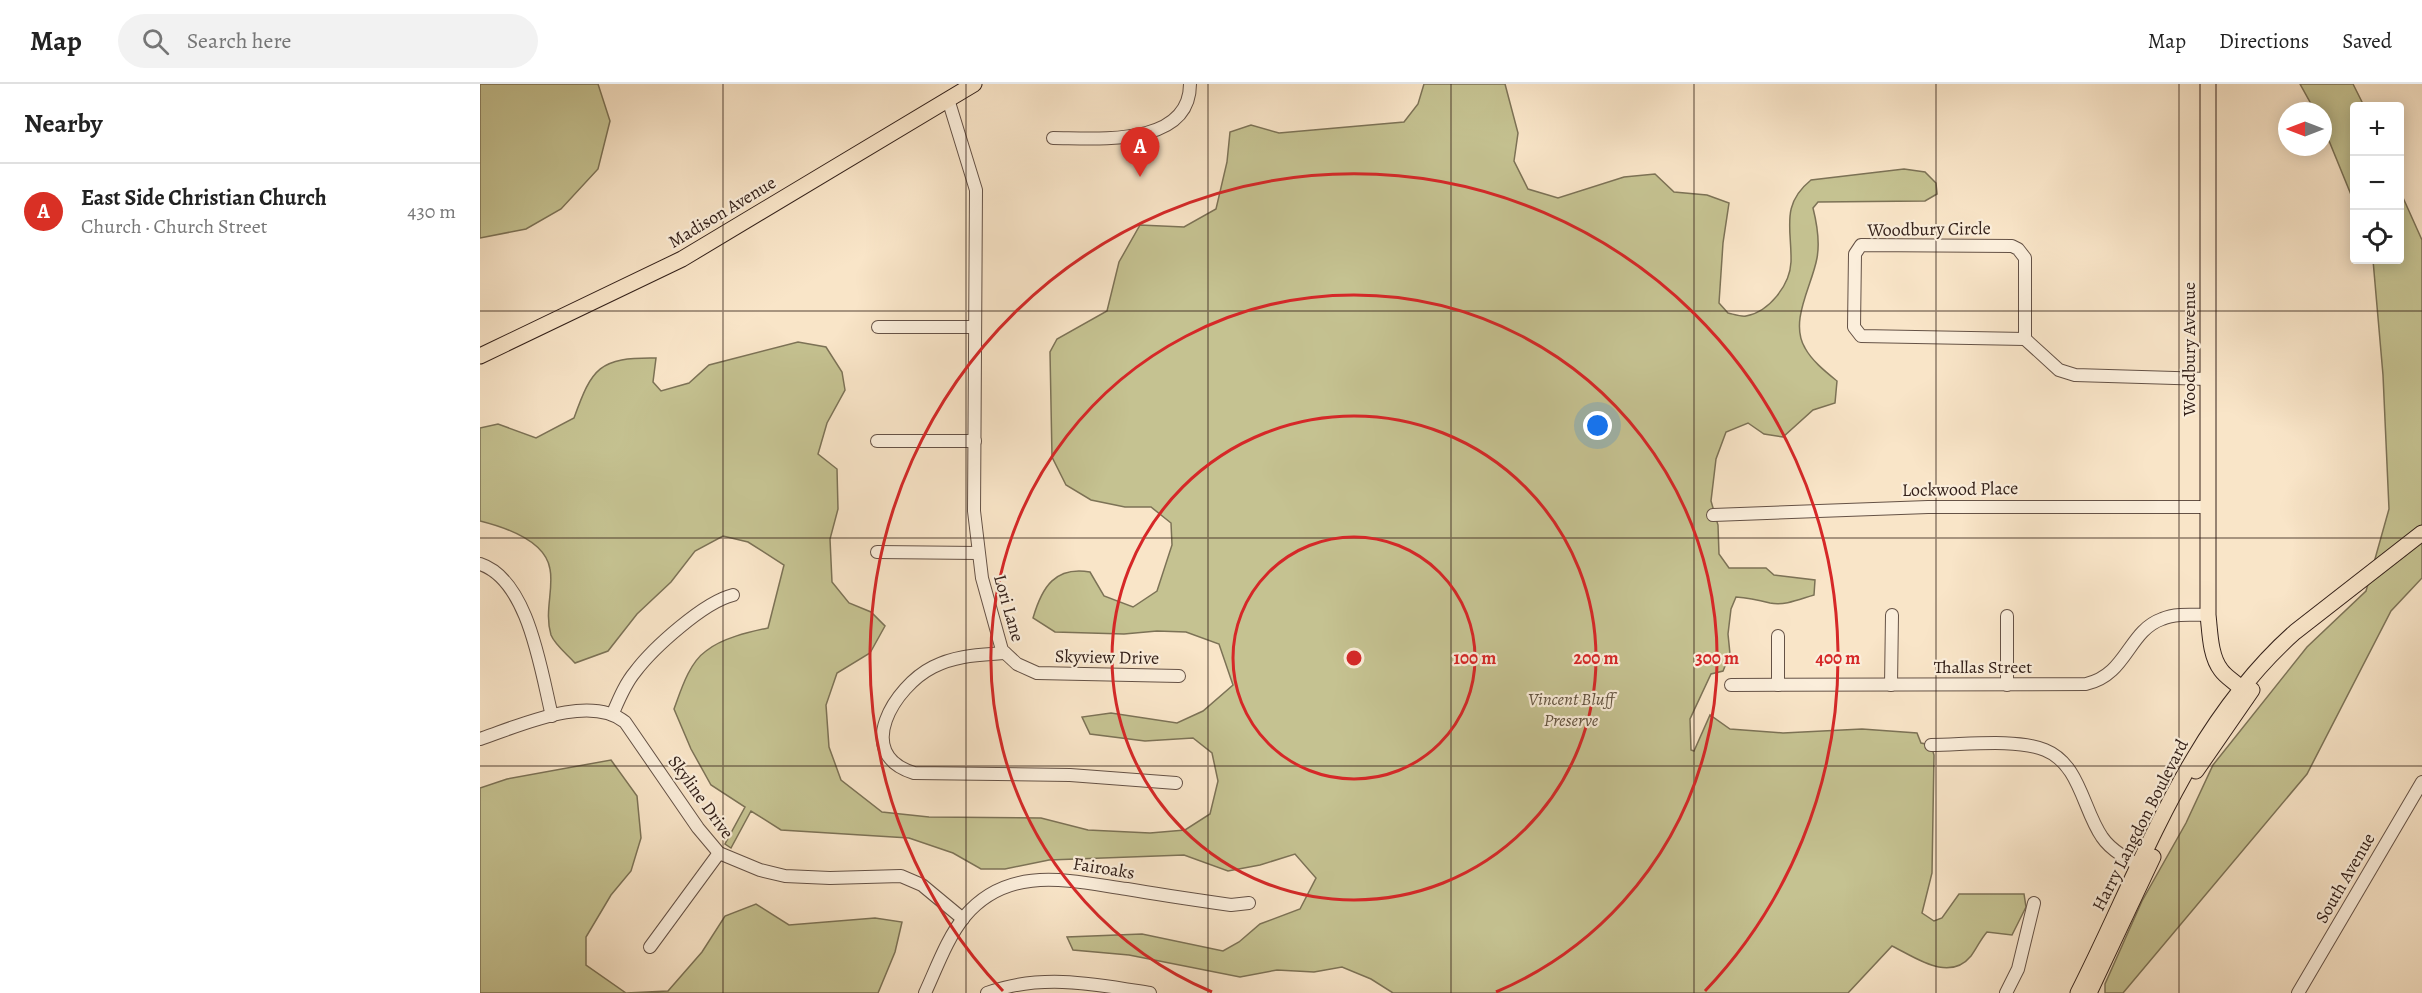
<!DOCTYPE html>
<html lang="en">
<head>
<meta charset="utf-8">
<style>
	body { margin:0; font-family:Alegreya,serif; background:#f2f2f2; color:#222 }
	.controls { position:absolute; right:18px; top:18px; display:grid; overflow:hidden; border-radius:6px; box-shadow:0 3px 15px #0003 }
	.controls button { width:54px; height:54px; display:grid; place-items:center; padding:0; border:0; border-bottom:2px solid #e0e0e0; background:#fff; color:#222; font:30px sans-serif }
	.compass { position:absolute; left:1798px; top:18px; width:54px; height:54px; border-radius:50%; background:#fff; box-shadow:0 3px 15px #0003; rotate:270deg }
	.you { position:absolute; left:1118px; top:342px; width:21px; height:21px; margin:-15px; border:4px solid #fff; border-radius:50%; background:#1a73e8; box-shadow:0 0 0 9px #1a73e833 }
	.badge { display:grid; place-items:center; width:39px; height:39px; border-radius:50%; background:#d93025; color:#fff; font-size:20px; font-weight:700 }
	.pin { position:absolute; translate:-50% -50px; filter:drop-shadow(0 2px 3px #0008) }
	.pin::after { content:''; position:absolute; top:32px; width:21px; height:18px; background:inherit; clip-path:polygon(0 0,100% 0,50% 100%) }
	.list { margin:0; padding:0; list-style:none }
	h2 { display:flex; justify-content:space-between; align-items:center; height:78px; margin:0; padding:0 24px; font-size:26px }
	h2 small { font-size:20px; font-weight:400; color:#767676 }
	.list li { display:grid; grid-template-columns:39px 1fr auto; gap:18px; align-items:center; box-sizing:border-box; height:96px; padding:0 24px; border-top:2px solid #e0e0e0 }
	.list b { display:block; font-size:22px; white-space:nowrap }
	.list p { margin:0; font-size:20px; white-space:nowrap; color:#767676 }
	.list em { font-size:20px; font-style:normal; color:#767676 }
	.icon { flex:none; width:33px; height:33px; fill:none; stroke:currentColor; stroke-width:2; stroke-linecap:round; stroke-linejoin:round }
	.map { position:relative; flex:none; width:1942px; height:909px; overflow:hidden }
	header { display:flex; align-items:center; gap:36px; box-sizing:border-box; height:84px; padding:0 30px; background:#fff; border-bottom:2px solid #e0e0e0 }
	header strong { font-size:28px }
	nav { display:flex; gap:33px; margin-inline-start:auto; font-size:21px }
	.search { width:420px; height:54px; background:#f2f2f2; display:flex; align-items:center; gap:15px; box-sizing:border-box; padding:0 21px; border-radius:33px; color:#767676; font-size:22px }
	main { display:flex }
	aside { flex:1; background:#fff }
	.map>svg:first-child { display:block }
	.green { fill:#c5c291; stroke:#7c7256; stroke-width:1.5 }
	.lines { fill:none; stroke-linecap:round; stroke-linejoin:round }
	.minor-casing { stroke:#655246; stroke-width:14 }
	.major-casing { stroke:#34211a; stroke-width:17 }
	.minor { stroke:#fbeedb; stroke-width:12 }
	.major { stroke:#f9e5c8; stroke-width:15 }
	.grid { fill:none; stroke:#34211a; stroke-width:1.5; stroke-opacity:0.55 }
	.ring { fill:none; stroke:#d62828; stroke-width:3 }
	.labels { text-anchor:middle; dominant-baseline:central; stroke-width:4.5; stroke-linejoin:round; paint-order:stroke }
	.street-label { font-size:18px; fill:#34211a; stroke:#fbeedb }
	.park-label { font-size:18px; font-style:italic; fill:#60513e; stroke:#fbeedb }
	.centre { fill:#d62828; stroke:#fbeedb; stroke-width:3 }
	.ring-label { font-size:18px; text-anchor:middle; font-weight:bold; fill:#d62828; stroke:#fbeedb; stroke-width:4.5; stroke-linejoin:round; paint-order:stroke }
</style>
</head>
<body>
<header>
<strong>Map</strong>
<div class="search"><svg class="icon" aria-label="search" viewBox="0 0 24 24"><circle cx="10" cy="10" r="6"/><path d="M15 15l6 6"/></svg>Search here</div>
<nav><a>Map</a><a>Directions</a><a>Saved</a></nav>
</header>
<main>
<aside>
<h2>Nearby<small></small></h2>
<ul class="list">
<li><span class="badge">A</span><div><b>East Side Christian Church</b><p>Church · Church Street</p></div><em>430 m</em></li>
</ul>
</aside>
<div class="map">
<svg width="1942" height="909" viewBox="0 0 1942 909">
	<rect width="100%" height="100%" fill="#f9e5c8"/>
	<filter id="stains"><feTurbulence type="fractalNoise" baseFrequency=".00333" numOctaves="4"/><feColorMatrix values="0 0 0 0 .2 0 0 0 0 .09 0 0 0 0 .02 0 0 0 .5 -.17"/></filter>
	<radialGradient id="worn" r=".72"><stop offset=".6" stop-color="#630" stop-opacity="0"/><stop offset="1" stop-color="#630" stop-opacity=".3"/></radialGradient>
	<g class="green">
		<polygon points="0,0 118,0 130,37 118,85 81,125 46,145 0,154"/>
		<path d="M944 0H1025L1038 49 1034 77 1048 105 1078 114 1144 93 1175 90 1194 108 1227 111 1249 119 1243 159 1239 219 1248 229C1253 230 1261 233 1266 232 1289 228 1310 201 1311 178 1312 145 1300 121 1331 96L1424 85 1445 88 1456 99 1457 110 1445 117 1338 118 1333 124C1337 140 1340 158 1337 174 1332 202 1309 237 1325 264 1332 277 1346 288 1357 297L1355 319 1333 326 1303 353 1284 350 1268 339 1246 348 1236 375 1231 417 1238 441 1239 470 1249 484H1286L1294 491 1335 496 1334 511C1320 515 1305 522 1290 519 1278 516 1269 514 1256 513L1251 525 1248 550 1250 570 1243 587 1231 590 1210 635 1211 666 1214 667 1230 631 1250 645 1303 649 1382 645 1437 649 1441 659 1451 661 1454 671 1452 789 1442 829 1454 837 1462 834 1479 810H1544L1546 823 1532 851 1507 848C1500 856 1497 864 1491 872 1469 899 1435 873 1412 862L1368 909H913L891 895 862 883 834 888 797 886 760 893 649 871 593 866 587 853 662 850 743 867 759 858 780 840 820 825 836 794 815 770 780 781 748 787 704 771 569 776 525 785H501L473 769 429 754 301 746 271 727 251 764 245 760 265 723 231 701 211 665 194 625C201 606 209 579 226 567 242 554 269 548 288 544L304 481 268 458 243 452 215 467 191 498 157 530 128 567 95 579C88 571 75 561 71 551 64 528 74 505 70 485 65 456 24 443 0 437V344L18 340 56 354 94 334C112 284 119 273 176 274L173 298 181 307 209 299 229 281 318 258 346 263 362 288 365 306 347 339 338 370 357 385 358 425 350 455 352 498 369 519 391 528 405 542 390 569 357 589 346 621 349 663 361 696 402 728 449 733 561 734 608 746 670 749 705 746 730 730 738 697 732 669 713 654 665 657 610 650 602 633 631 629 697 639 723 627 753 601 739 560 706 548 677 547 644 550 575 548 553 534C562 503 575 482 610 488L624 512 653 523 677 507 692 461 691 439 671 423H645L611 416 586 401 572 373 570 268 577 255 627 227 639 178 660 141 704 143 736 125 747 78 750 48 771 41 799 49 924 38 938 20Z"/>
		<polygon points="1820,0 1873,0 1884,22 1874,22 1874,118 1843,42 1843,27 1835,27"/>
		<polygon points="1920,107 1942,156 1942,494 1911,527 1827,690 1643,909 1625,909 1625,900 1662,817 1706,739 1733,681 1827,563 1886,507 1909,425 1903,291 1893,176 1920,176"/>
		<polygon points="131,676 157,712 161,754 151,787 131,811 106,853 106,881 146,909 188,907 222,868 245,832 276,820 309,841 395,834 422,838 415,868 398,909 0,909 0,704 27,695"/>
	</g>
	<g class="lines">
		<defs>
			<g id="minor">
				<polyline points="468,15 496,106 494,427 502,494 522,566 537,580 557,589 699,592"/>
				<path d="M573 54C615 54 710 64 710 0"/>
				<polygon points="1381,161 1532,162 1538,165 1545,174 1545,255 1381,252 1374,243 1375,170"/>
				<polyline points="398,243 495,243"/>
				<polyline points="1545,255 1579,286 1595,291 1728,295"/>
				<polyline points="397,357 495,357"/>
				<polyline points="1233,431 1448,423 1728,423"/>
				<polyline points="397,468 498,469"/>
				<path d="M0 480C49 496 61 588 72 632"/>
				<polyline points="1298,552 1298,601"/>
				<path d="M525 569C500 571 476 571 453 583 415 602 372 670 434 689L590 691 696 699"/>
				<path d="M1251 601 1606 600C1647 591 1648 547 1682 535 1696 529 1713 531 1728 531"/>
				<polyline points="1411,601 1412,531"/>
				<polyline points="1527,601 1527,532"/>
				<path d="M133 629C139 615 145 600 155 588 173 564 224 518 253 511"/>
				<path d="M0 655C39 642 109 609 145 638L218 744 239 769 280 786 305 792 350 794 421 792 442 801 483 835"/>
				<path d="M1451 661C1484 661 1535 654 1565 666 1600 680 1603 726 1622 753 1632 768 1651 777 1667 785"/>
				<polyline points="170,863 239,769"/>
				<path d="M445 909C457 883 467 854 485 832 529 780 590 797 647 805 681 811 716 816 751 821L769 819"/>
				<path d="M507 909C561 889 615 900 670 909"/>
				<polyline points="1526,909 1538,885 1554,819"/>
				<polyline points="1818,909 1942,698"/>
			</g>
			<g id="major">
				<path d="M1728 0V531C1730 548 1730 572 1741 586 1749 597 1762 600 1766 614"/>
				<polyline points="0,272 202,175 494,0"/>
				<polyline points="1716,687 1772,606"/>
				<path d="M1598 909C1662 783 1707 644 1815 548L1942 449"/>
				<polyline points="1609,909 1673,773"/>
			</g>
		</defs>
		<use href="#minor" class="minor-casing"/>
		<use href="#major" class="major-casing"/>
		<use href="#minor" class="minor"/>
		<use href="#major" class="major"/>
	</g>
	<path class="grid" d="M243 0V909M486 0V909M728 0V909M971 0V909M1214 0V909M1456 0V909M1699 0V909M0 227H1942M0 454H1942M0 682H1942"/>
	<g class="ring">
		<circle cx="874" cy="574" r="121"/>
		<circle cx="874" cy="574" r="242"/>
		<path d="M732 908A363 363 0 1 1 1016 908"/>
		<path d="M523 907A484 484 0 1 1 1225 907"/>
	</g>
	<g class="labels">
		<g class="street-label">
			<text transform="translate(242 128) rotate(-31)">Madison Avenue</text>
			<text transform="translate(1449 145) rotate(-1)">Woodbury Circle</text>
			<text transform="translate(1709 265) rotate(-90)">Woodbury Avenue</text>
			<text transform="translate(1480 405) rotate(-1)">Lockwood Place</text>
			<text transform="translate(529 524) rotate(74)">Lori Lane</text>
			<text transform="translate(627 573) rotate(1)">Skyview Drive</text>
			<text x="1503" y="583">Thallas Street</text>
			<text transform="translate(221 713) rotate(54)">Skyline Drive</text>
			<text transform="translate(1660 741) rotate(-63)">Harry Langdon Boulevard</text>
			<text transform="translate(624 784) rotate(9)">Fairoaks</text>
			<text transform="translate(1865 794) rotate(-60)">South Avenue</text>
		</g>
		<g class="park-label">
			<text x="1091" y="615">Vincent Bluff<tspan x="1091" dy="21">Preserve</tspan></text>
		</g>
	</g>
	<circle cx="874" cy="574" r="9" class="centre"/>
	<g class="ring-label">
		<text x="995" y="580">100 m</text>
		<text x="1116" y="580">200 m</text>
		<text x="1237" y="580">300 m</text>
		<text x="1358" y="580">400 m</text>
	</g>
	<rect width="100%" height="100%" filter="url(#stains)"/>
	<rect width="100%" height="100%" fill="url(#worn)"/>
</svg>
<div class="controls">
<button>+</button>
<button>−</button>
<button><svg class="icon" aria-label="locate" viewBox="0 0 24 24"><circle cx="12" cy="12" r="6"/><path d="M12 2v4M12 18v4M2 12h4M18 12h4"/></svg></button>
</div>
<svg class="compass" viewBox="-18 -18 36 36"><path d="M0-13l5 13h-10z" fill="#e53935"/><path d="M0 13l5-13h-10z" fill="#767676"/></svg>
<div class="you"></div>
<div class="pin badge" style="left:660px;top:93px">A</div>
</div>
</main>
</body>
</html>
